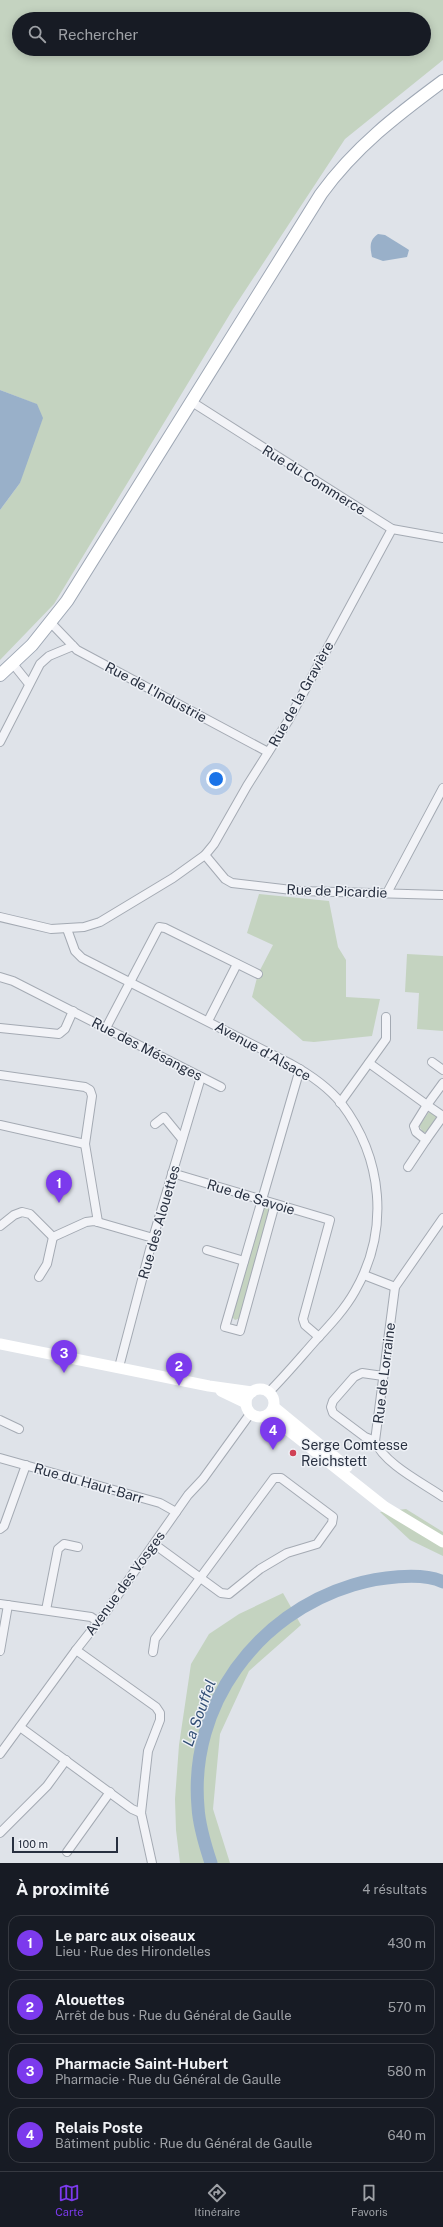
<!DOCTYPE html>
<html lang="fr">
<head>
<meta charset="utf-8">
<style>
	body { margin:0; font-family:"Public Sans",sans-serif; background:#20242c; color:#f1f3f6 }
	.scale { position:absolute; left:12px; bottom:10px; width:106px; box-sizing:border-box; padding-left:4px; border:2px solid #283040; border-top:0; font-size:11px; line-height:14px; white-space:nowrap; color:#283040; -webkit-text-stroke:3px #eef1f6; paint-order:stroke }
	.you { position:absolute; left:216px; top:779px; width:14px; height:14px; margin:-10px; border:3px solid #fff; border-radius:50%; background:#1a73e8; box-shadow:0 0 0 6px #1a73e833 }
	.badge { display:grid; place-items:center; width:26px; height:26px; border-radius:50%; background:#7c3aed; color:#fff; font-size:13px; font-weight:700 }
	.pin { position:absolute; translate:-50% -33px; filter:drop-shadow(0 1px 2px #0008) }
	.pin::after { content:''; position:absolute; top:21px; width:14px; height:12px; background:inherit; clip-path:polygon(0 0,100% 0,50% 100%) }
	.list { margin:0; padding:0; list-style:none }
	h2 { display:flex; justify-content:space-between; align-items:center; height:52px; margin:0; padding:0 16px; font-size:17px }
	h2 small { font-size:13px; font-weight:400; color:#9ea1a6 }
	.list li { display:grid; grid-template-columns:26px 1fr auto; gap:12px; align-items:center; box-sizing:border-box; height:56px; margin:0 8px 8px; padding:0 8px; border:1px solid #363941; border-radius:12px }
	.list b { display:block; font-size:15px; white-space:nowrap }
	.list p { margin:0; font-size:13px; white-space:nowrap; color:#9ea1a6 }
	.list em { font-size:13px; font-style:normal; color:#9ea1a6 }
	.icon { flex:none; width:22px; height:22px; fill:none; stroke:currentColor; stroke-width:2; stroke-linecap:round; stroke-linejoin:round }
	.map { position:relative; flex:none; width:443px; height:1863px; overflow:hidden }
	.search { position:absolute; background:#171b24; box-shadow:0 2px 10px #0003; left:12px; right:12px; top:12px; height:44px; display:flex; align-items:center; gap:10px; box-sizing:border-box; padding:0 14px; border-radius:22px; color:#9ea1a6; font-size:15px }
	.sheet { height:308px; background:#171b24 }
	nav { display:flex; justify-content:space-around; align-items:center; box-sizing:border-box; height:56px; border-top:1px solid #363941; background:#171b24; font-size:11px; color:#9ea1a6 }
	nav a { display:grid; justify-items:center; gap:2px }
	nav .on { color:#7c3aed }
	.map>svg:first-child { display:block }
	.green { fill:#c4d3c0; fill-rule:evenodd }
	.water { fill:#99b0c9 }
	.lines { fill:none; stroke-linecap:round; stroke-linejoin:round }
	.river { stroke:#99b0c9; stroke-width:13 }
	.minor-casing { stroke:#a4aab3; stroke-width:10 }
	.primary-casing { stroke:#9ea7b4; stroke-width:14 }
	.minor { stroke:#f2f3f7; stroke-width:8 }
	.secondary { stroke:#fff; stroke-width:11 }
	.primary { stroke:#fff; stroke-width:12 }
	.poi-dot { fill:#d04155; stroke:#eef1f6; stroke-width:1.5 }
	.labels { text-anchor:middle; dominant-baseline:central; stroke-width:3; stroke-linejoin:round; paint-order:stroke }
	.street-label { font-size:14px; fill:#283040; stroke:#eef1f6 }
	.poi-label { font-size:14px; fill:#283040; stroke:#eef1f6; text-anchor:start }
	.water-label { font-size:15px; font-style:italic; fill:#314e74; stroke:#eef1f6 }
</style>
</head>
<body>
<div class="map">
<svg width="443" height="1863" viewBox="0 0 443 1863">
	<rect width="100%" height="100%" fill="#dfe3e9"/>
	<g class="green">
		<path d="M0 0H443V60L345 139 233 309 54 604 0 660V510L20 483 36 404 0 390ZM19 19H424V49H19Z"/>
		<polygon points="259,894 329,901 338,947 346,960 346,997 380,999 372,1036 314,1042 303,1041 252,997 258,974 273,945 247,933"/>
		<polygon points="407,954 443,956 443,1031 417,1029 419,993 405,992"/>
		<polygon points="429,1112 436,1115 437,1120 428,1132 423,1132 419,1126"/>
		<polygon points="264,1205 271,1206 241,1318 235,1320 231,1316"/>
		<polygon points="406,1509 443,1532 443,1556 410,1540 380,1512"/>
		<polygon points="283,1593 301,1625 249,1671 220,1734 213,1809 230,1863 180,1863 176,1830 175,1799 179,1745 191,1664 209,1634 239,1614"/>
	</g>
	<g class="water">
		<path d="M378 234 385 235 406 248 409 250 407 257 383 261 372 257C370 247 369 240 378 234Z"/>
		<polygon points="0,390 37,404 43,418 20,483 0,510"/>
	</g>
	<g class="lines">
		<path class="river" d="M211 1863C205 1845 199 1826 198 1807 189 1705 257 1614 353 1585 376 1578 421 1571 443 1582"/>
		<defs>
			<g id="minor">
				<polyline points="192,402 392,529 443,538"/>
				<polyline points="392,529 288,721 247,786 214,844 205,855 225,879 232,883 300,891 443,895"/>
				<polyline points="51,623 77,650 268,752"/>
				<polyline points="13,664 29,684"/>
				<polyline points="0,742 40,664 49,656 73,646"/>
				<polyline points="387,893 443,788"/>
				<polyline points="0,917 51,929 84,927 100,922 173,878 205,855"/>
				<path d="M67 929 75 951 82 958 291 1064C309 1074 328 1087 341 1103 383 1158 390 1230 355 1291 345 1309 330 1325 316 1340 300 1358 285 1376 269 1392"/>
				<polyline points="0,977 13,981 221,1087"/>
				<polyline points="208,1021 237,964"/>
				<polyline points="0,1028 59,1034 65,1029 73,1011"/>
				<polyline points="106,1028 159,927 165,928 258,974"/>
				<polyline points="432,1062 443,1070"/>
				<polyline points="369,1063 427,1105 443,1083"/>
				<polyline points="0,1075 85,1087 90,1090 92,1096 85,1144 98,1222"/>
				<polyline points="340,1103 386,1039 386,1017"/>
				<polygon points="427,1105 443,1116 426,1140 416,1132 414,1126"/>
				<polyline points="155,1124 164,1117 182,1139"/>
				<polyline points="0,1125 85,1144"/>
				<polyline points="408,1167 426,1140"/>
				<polyline points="172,1173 330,1220 303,1319 305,1325 319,1337"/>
				<polyline points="275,1204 240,1331 225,1327 300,1069"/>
				<path d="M443 1218 395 1287 375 1441C384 1464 423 1483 443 1497"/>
				<polyline points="0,1226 14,1215 22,1212 30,1214 53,1237 86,1222 94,1221 153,1238"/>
				<polyline points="207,1250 244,1261"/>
				<polyline points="364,1275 395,1287"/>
				<polyline points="39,1277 47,1264 53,1237"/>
				<polyline points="119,1367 153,1238 201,1077"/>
				<polyline points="0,1420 19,1429"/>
				<polyline points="375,1441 365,1437 333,1413 331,1407 333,1401 354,1377 362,1373 383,1376"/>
				<polyline points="0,1458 160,1503 176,1512"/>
				<polyline points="0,1529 4,1526 26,1465"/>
				<polyline points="0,1604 91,1617 97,1621"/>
				<polyline points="46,1610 58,1549 64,1544 78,1547"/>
				<polyline points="76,1650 156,1707 160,1713 160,1720 148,1751 141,1813 152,1863"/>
				<polyline points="0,1651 8,1605"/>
				<polyline points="153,1652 155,1639 274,1478 281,1478 333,1517 332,1523 317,1544 287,1553 260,1569 229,1594 221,1593 154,1544"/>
				<polyline points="20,1727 132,1809 141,1813"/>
				<polyline points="0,1754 76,1650 106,1612 188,1495 203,1479 250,1414"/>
				<polyline points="0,1833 47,1786 66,1760"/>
				<polyline points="67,1852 110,1792"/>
			</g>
			<path id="primary" d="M0 675 32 645 67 601 321 194C355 147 397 115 443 81"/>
		</defs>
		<use href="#minor" class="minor-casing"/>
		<use href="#primary" class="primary-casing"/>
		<use href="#minor" class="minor"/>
		<g class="secondary">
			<polyline points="0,1344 209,1386 252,1392"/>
			<circle cx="260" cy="1403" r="14"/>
			<polyline points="221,1391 246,1403"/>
			<polyline points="274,1407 347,1467"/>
			<polyline points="269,1415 385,1507 443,1542"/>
		</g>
		<use href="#primary" class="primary"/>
	</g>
	<circle class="poi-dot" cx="293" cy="1453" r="4"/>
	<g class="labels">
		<g class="street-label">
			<text transform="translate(314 480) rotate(32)">Rue du Commerce</text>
			<text transform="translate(156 692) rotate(28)">Rue de l'Industrie</text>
			<text transform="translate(301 694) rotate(-61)">Rue de la Gravière</text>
			<text transform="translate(337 891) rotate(2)">Rue de Picardie</text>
			<text transform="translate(147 1049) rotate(27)">Rue des Mésanges</text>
			<text transform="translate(263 1051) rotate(29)">Avenue d'Alsace</text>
			<text transform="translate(251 1197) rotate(17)">Rue de Savoie</text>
			<text transform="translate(159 1222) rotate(-74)">Rue des Alouettes</text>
			<text transform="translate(384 1373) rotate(-83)">Rue de Lorraine</text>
			<text transform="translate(89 1483) rotate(16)">Rue du Haut-Barr</text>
			<text transform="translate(125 1583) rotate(-54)">Avenue des Vosges</text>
		</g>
		<g class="poi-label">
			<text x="301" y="1445">Serge Comtesse<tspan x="301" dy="16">Reichstett</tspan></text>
		</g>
		<g class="water-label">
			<text transform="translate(199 1713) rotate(-70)">La Souffel</text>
		</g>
	</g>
</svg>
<div class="scale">100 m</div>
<div class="you"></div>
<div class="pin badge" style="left:59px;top:1203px">1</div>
<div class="pin badge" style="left:179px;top:1386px">2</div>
<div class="pin badge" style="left:64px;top:1373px">3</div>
<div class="pin badge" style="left:273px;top:1450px">4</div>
<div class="search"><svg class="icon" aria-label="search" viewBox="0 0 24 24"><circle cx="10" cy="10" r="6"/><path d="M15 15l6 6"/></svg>Rechercher</div>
</div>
<section class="sheet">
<h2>À proximité<small>4 résultats</small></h2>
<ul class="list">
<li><span class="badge">1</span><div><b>Le parc aux oiseaux</b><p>Lieu · Rue des Hirondelles</p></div><em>430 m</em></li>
<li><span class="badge">2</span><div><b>Alouettes</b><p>Arrêt de bus · Rue du Général de Gaulle</p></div><em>570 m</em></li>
<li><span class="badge">3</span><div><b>Pharmacie Saint-Hubert</b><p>Pharmacie · Rue du Général de Gaulle</p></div><em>580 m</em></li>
<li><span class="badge">4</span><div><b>Relais Poste</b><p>Bâtiment public · Rue du Général de Gaulle</p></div><em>640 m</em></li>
</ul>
</section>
<nav>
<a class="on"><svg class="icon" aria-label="map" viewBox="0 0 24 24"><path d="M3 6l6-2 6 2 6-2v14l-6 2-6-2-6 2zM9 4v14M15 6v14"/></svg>Carte</a>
<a><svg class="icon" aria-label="directions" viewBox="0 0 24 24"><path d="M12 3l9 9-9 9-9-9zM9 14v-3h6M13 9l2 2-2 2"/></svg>Itinéraire</a>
<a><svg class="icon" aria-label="saved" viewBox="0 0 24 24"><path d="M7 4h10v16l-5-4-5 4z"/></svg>Favoris</a>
</nav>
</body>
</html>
